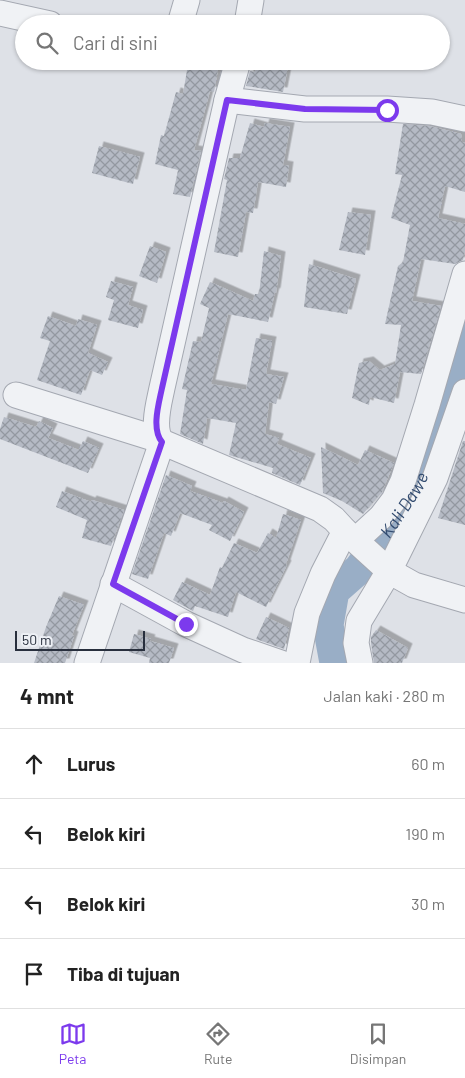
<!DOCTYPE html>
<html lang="id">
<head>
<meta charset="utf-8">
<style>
	body { margin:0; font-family:Barlow,sans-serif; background:#f2f2f2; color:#222 }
	.scale { position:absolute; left:15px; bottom:12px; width:130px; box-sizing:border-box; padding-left:5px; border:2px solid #282f3d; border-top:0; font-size:14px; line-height:18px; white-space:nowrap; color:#282f3d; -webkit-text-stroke:4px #edf0f5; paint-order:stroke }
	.stop { position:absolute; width:15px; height:15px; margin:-11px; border:4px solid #7c3aed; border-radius:50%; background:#fff }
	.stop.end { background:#7c3aed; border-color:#fff; box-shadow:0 1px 5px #0008 }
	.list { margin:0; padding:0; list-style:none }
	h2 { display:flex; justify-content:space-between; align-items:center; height:65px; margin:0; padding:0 20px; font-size:21px }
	h2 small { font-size:16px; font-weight:400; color:#767676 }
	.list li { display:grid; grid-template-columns:32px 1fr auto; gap:15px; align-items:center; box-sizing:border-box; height:70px; padding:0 20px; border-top:1px solid #e0e0e0 }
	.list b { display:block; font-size:19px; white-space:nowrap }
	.list em { font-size:16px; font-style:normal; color:#767676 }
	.icon { flex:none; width:28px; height:28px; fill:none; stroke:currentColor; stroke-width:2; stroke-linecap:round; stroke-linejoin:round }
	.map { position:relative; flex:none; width:465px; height:663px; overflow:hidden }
	.search { position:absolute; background:#fff; box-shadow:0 1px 4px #0004; left:15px; right:15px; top:15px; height:55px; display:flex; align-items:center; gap:12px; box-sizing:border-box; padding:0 18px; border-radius:28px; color:#767676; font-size:19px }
	.sheet { height:345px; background:#fff }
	nav { display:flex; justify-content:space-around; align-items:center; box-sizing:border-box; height:70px; border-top:1px solid #e0e0e0; background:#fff; font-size:14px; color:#767676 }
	nav a { display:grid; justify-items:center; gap:2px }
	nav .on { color:#7c3aed }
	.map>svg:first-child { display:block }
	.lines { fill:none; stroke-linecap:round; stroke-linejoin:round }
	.river { stroke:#99aec6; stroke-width:31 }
	.building { fill:url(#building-cross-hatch); filter:url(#shadow) }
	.minor-casing { stroke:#a4a8b1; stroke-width:27 }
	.minor { stroke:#f0f2f5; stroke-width:25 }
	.route { stroke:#7c3aed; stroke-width:6 }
	.labels { text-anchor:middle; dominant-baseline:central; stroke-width:5; stroke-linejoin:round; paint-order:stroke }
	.water-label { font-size:18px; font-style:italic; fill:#334c70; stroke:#edf0f5 }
</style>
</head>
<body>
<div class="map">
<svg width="465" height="663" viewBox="0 0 465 663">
	<defs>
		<pattern id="building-cross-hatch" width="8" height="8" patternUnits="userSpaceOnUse" patternTransform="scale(1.25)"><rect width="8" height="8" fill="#b5bac4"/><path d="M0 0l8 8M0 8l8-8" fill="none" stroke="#9398a0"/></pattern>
		<filter id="shadow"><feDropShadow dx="4.5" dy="-4.5" stdDeviation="0" flood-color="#0004"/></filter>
	</defs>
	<rect width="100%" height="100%" fill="#dee1e7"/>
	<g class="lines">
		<path class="river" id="s1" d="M335 663 328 625 334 591 359 569 389 528 418 484 439 425 465 333"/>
	</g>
	<g class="building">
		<polygon points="256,61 289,61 283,92 246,86 250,71 255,72"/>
		<polygon points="188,64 218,69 214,92 210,91 194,150 201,151 190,197 173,194 178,170 155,164 161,135 164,136 176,92 183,94"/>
		<polygon points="250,123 264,127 265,123 290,127 283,165 289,166 286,187 258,182 253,213 246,212 238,257 214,252 227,180 224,179 229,158 240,158"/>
		<polygon points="403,124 430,126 461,134 462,142 465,143 465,192 445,186 438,218 465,224 465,250 463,260 455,264 421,259 412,301 441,306 421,374 400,372 394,403 370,397 369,405 352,398 359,363 369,361 380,370 395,364 401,325 385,324 398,266 403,262 410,225 391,218 402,175 395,174"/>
		<polygon points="99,146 140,157 133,184 92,173"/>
		<polygon points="348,212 371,215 365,255 339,250"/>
		<polygon points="150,246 166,252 157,283 139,276"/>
		<polygon points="264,251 281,256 276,293 275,292 268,322 228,314 211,384 246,390 256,338 272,341 266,374 284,377 276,404 269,402 265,434 279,438 277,444 311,458 300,485 272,473 273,468 229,455 236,423 207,418 203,444 180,434 187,390 182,389 193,341 201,342 209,308 200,304 210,282 253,301 255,294 259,294"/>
		<polygon points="309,264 356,279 347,314 304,307"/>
		<polygon points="111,281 133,287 128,305 143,310 138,328 108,320 114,300 106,297"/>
		<polygon points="48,316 76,326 78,319 97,325 88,353 108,362 102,375 90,370 81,395 37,380 50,341 40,338"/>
		<polygon points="4,417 36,427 39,421 53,428 48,438 79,450 83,441 99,448 88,473 0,439 0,429"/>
		<polygon points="463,441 465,441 465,525 438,518"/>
		<polygon points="321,447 358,465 365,450 394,463 382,492 363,514 342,501 323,493"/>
		<polygon points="166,475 192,486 190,491 223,503 224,501 244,512 230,541 209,530 212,525 180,513 171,536 164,533 148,579 132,574"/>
		<polygon points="62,491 91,502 92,500 124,510 111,546 82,538 87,520 56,507"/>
		<polygon points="283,514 301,520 286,564 287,565 266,607 236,592 228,617 195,606 193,611 173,600 182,582 210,595 220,567 222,568 234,543 257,553 268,533 276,538"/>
		<polygon points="59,596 84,605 72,635 74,636 65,663 34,663 46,627"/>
		<polygon points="266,617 289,628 284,649 256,639"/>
		<polygon points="376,630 408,648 402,663 374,663 371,643 371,637"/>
		<polygon points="134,634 151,639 150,641 174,648 169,663 149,663 150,658 129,652"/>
	</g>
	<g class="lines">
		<defs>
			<g id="minor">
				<polyline points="0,13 50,24"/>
				<polyline points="180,24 187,0"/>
				<polyline points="247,24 251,0"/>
				<path d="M238 61 227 100 162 388C159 403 151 429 162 442L320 509 334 519 345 531 323 574 307 613 297 663"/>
				<polyline points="227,100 305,109 387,109 432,112 465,119"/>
				<polyline points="16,395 160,440"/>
				<polyline points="345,531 389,571 435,478 465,392"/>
				<polyline points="356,540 381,517 394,500 403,481 427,405 465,274"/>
				<polyline points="113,584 186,624 243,650 281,663"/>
				<polyline points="87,663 162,442"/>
				<polyline points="360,663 356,643 359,621 389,571 414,585 465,600"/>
			</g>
		</defs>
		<use href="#minor" class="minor-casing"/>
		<use href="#minor" class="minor"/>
	</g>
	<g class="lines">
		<path class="route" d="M186 624 113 584 162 442C151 429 159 403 162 388L227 100 305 109 387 110"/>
	</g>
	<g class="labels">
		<g class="water-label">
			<text stroke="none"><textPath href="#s1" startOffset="185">Kali Dawe</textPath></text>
		</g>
	</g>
</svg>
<div class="scale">50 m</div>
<div class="stop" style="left:387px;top:110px"></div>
<div class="stop end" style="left:186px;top:624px"></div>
<div class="search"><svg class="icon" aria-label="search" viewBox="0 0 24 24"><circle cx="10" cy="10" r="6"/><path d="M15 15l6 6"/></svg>Cari di sini</div>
</div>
<section class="sheet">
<h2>4 mnt<small>Jalan kaki · 280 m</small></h2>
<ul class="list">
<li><svg class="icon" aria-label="ahead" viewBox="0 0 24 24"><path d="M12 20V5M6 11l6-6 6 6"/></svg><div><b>Lurus</b></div><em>60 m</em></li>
<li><svg class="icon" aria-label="left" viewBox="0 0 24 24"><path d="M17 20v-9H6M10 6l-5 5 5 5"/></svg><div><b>Belok kiri</b></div><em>190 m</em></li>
<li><svg class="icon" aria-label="left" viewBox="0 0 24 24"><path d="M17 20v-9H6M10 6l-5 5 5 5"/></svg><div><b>Belok kiri</b></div><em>30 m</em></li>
<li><svg class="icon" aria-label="arrive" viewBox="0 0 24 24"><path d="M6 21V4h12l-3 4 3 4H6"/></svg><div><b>Tiba di tujuan</b></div></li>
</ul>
</section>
<nav>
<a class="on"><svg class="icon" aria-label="map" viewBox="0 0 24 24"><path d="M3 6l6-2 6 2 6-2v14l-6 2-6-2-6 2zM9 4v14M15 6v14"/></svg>Peta</a>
<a><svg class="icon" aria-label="directions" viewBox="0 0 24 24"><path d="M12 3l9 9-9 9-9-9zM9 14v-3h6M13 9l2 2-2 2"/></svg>Rute</a>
<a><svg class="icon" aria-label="saved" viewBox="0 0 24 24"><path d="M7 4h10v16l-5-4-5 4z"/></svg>Disimpan</a>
</nav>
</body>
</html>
